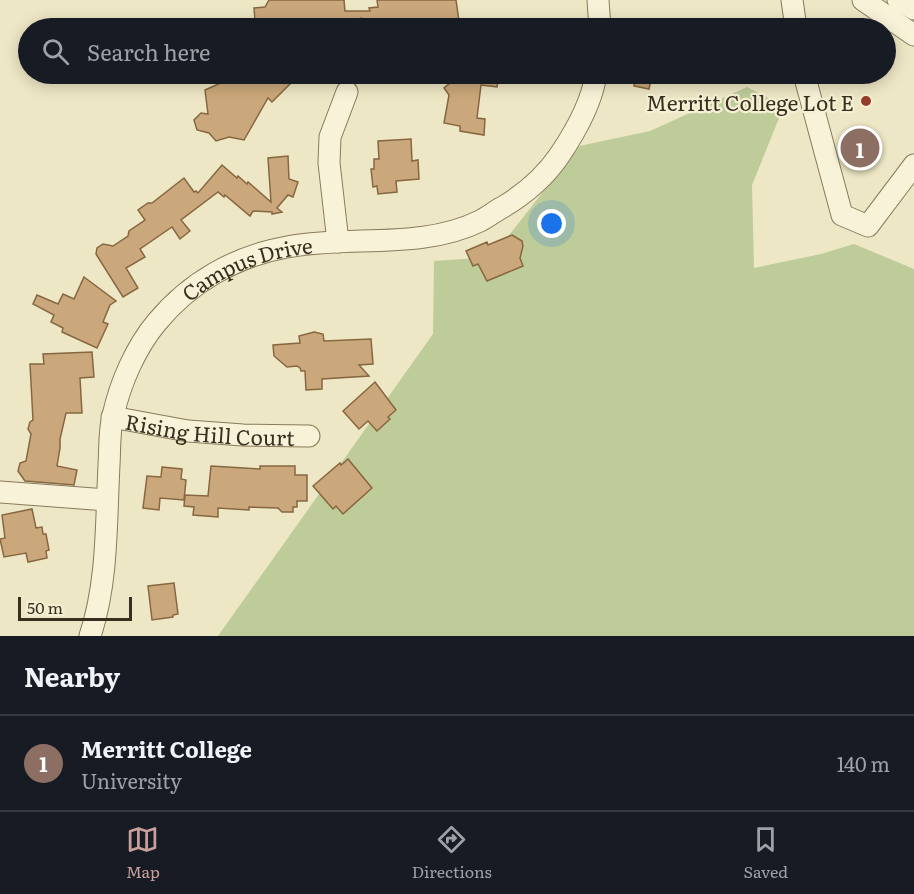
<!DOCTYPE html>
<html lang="en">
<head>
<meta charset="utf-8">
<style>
	body { margin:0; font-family:Literata,serif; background:#242831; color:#f1f3f6 }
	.scale { position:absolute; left:18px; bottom:15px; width:114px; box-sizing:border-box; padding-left:6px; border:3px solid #392f1f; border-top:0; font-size:16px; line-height:21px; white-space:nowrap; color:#392f1f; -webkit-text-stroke:4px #f5f0d4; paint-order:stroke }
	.you { position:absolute; left:552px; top:224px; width:21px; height:21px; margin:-15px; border:4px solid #fff; border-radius:50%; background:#1a73e8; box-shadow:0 0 0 9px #1a73e833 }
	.badge { display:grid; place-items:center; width:39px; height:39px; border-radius:50%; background:#c8a09b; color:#fff; font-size:20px; font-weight:700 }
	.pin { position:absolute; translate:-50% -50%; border:3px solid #fff; box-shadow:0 2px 6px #0006 }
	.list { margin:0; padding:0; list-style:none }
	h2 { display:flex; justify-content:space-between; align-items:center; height:78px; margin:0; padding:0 24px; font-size:26px }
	h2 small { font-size:20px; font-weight:400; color:#9ea1a6 }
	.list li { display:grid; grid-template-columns:39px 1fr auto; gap:18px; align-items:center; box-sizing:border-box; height:96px; padding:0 24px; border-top:2px solid #363941 }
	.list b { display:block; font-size:22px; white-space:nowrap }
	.list p { margin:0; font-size:20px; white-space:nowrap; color:#9ea1a6 }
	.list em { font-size:20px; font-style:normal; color:#9ea1a6 }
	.icon { flex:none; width:33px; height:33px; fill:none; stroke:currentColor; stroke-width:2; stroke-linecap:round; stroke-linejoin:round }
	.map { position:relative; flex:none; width:914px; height:636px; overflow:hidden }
	.search { position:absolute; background:#171b24; box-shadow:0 3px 15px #0003; left:18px; right:18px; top:18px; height:66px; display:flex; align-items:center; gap:15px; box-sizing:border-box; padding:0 21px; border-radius:33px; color:#9ea1a6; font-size:22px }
	.sheet { height:174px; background:#171b24 }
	nav { display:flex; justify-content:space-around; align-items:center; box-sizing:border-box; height:84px; border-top:2px solid #363941; background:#171b24; font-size:16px; color:#9ea1a6 }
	nav a { display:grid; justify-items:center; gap:3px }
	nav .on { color:#c8a09b }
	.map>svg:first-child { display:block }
	.green { fill:#becc99 }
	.building { fill:#cba87b; stroke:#876741; stroke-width:1.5 }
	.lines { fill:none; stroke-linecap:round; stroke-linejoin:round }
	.minor-casing { stroke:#887a5b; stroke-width:23 }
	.minor { stroke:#f8f3d8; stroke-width:21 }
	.poi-dot { fill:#973b2c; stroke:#f5f0d4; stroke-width:2 }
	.labels { text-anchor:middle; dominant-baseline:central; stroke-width:4.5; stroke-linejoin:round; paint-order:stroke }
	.poi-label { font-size:21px; fill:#392f1f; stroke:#f5f0d4; text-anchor:end }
	.street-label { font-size:21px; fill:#392f1f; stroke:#f5f0d4 }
</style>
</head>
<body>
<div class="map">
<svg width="914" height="636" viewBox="0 0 914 636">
	<rect width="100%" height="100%" fill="#eee7c5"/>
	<polygon class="green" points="747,87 784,106 752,185 754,268 821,254 854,244 914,269 914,636 218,636 433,334 434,261 492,257 579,146 650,131"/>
	<g class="building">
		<polygon points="269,0 344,0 345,11 370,11 369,8 378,7 377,0 456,0 459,21 438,23 439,28 406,28 405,22 377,25 377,28 362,28 361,18 333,28 265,28 255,21 254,8 265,7"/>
		<polygon points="226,74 300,74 272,102 268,98 244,140 229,137 216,141 209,133 197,130 194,120 201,113 208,114 205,90 225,81"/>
		<polygon points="443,74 499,74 497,87 481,85 477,118 485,119 484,135 460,131 460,126 444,123 449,95 444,88 450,83"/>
		<polygon points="639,74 652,74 649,89 634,86 636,75"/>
		<polygon points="411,139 412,161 418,160 419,179 396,181 397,192 378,194 377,186 373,187 371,169 374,169 374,159 379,159 378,141"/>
		<polygon points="288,156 289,179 298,182 293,197 288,195 277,208 282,212 272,214 272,212 253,211 250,216 225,195 224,197 218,192 181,220 190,231 180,239 172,227 140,249 145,257 126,268 138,288 123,297 96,254 97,248 103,244 113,246 128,236 129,231 145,220 138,210 148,203 152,203 184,178 194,192 196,191 198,193 222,165 237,178 238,176 247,184 248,182 271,202 268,158"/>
		<polygon points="512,235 522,241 523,246 520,258 523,266 487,281 478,264 473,266 466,251 487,242 488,245"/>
		<polygon points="84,277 116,301 110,305 103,322 108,324 97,348 62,332 63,328 51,322 54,315 33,304 37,295 58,304 63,294 74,299"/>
		<polygon points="314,332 323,334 324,341 371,339 373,364 359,365 369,376 322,379 322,389 306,390 305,371 301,371 300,368 297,366 287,367 274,356 273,345 300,343 299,336"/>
		<polygon points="92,352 94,377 80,378 82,413 66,413 60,439 60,448 57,466 77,470 74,485 25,481 18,471 20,463 26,461 31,434 28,429 30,422 33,420 30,364 44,364 43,354"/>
		<polygon points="375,382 396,410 388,417 390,419 377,431 368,421 359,429 343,411"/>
		<polygon points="348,459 372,488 343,514 336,506 333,509 313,486 340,463 341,465"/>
		<polygon points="211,466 260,469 260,466 295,466 295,475 307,475 307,501 297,501 297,507 293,507 293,512 282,512 278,508 249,507 249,510 218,508 218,517 193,515 194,507 184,506 185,495 208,496"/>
		<polygon points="162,467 182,469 181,479 186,480 184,500 160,498 159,510 143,508 147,476 161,477"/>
		<polygon points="32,509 36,528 42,527 43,534 46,534 49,550 46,551 47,558 28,562 26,553 4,557 0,539 5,538 2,515"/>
		<polygon points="174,583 178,614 173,615 173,617 152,620 148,586"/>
	</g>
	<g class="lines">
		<defs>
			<g id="minor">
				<polyline points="598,0 600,28"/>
				<polyline points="792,0 796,28"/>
				<polyline points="863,0 914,35"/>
				<polyline points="898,0 914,9"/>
				<polyline points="804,74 842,215 868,226 914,165"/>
				<polyline points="338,242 329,163 330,137 347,92"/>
				<path id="s1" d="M112 417 188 431 243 435 309 436"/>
				<polyline points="0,492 107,500"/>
				<path id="s2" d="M90 636C108 582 106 522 109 465 110 449 109 431 113 416 120 383 136 347 157 322 190 282 236 256 287 247 350 235 421 250 480 221 488 217 495 211 503 207 526 193 544 178 559 156 576 131 592 103 596 74"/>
			</g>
		</defs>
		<use href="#minor" class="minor-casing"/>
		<use href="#minor" class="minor"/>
	</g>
	<circle class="poi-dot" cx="866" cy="101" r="6"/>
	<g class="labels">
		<g class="poi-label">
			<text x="854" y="101">Merritt College Lot E</text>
		</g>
		<g class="street-label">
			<text stroke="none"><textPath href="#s2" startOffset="435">Campus Drive</textPath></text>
			<text stroke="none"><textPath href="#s1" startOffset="99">Rising Hill Court</textPath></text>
		</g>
	</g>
</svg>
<div class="scale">50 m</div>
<div class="you"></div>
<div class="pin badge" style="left:860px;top:148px;background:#8d6e63">1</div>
<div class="search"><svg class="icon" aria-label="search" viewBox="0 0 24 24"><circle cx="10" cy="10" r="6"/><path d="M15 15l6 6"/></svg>Search here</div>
</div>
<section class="sheet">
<h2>Nearby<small></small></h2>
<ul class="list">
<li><span class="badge" style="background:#8d6e63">1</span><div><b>Merritt College</b><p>University</p></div><em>140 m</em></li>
</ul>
</section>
<nav>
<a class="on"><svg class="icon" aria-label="map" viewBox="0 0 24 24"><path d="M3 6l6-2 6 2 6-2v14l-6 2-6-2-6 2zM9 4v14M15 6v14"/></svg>Map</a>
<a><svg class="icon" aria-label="directions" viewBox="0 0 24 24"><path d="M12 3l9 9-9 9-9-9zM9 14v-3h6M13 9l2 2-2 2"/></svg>Directions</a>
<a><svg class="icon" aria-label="saved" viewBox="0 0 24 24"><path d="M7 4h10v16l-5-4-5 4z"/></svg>Saved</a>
</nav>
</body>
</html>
